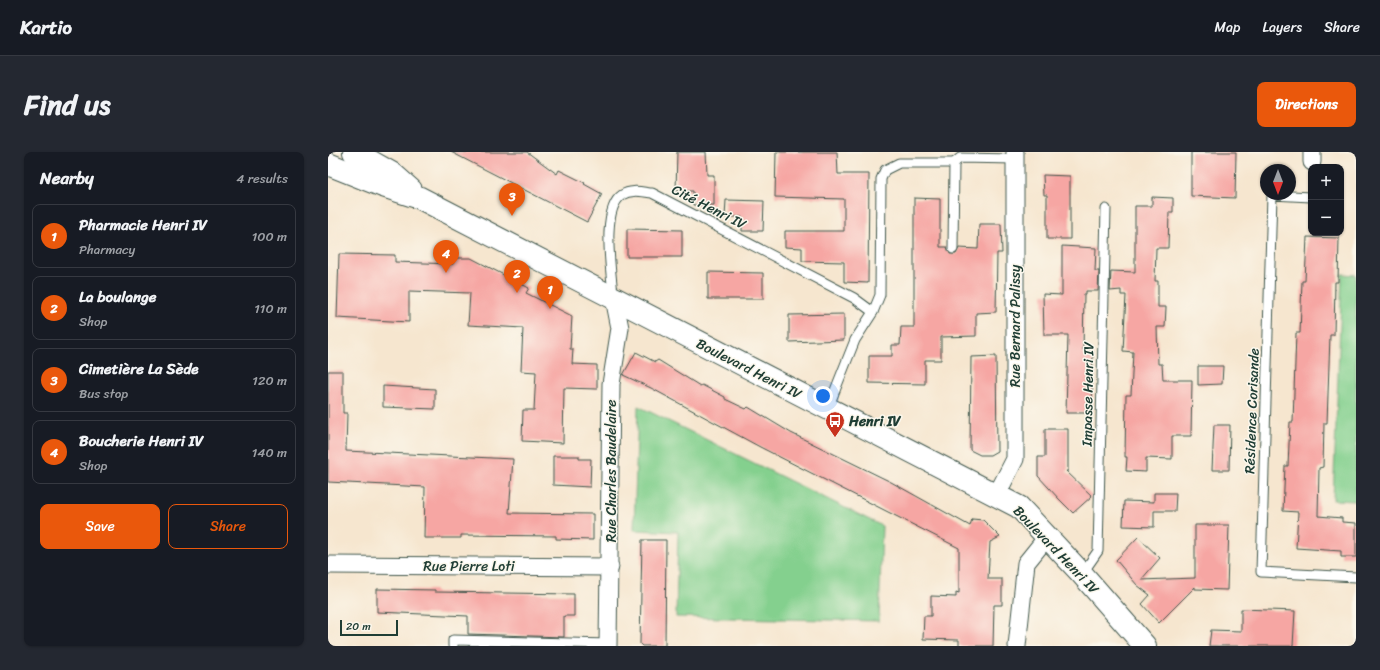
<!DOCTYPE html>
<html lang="en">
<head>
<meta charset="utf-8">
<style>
	body { margin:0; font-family:Sriracha,sans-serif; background:#242831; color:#f1f3f6 }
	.controls { position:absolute; right:12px; top:12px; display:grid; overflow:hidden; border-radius:8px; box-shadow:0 1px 3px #0004 }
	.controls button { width:36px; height:36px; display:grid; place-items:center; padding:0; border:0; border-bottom:1px solid #363941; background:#171b24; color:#f1f3f6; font:20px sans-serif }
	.compass { position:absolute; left:932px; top:12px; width:36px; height:36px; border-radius:50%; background:#171b24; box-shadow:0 1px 3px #0004; rotate:180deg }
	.scale { position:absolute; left:12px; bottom:10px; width:58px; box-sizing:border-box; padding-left:4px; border:2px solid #1f3d34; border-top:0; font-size:11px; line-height:14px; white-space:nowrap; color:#1f3d34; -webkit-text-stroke:3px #fbf7ec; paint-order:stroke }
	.you { position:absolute; left:495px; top:244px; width:14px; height:14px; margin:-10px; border:3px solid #fff; border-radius:50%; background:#1a73e8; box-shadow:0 0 0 6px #1a73e833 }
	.badge { display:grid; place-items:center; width:26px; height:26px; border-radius:50%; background:#ea580c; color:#fff; font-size:13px; font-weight:700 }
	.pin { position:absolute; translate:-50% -33px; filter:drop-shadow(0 1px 2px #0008) }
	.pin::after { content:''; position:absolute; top:21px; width:14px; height:12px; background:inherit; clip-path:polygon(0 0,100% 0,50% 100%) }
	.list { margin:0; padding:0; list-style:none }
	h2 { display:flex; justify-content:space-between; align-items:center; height:52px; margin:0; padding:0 16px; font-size:17px }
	h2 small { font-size:13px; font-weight:400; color:#9ea1a6 }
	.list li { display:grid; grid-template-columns:26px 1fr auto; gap:12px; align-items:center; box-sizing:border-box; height:64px; margin:0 8px 8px; padding:0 8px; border:1px solid #363941; border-radius:8px }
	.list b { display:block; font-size:15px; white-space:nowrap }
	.list p { margin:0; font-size:13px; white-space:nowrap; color:#9ea1a6 }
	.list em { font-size:13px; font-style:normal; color:#9ea1a6 }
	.actions { display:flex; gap:8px; padding:12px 16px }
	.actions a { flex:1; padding:9px 0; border:1px solid #ea580c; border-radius:8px; text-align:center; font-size:14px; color:#ea580c }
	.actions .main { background:#ea580c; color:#fff }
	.map { position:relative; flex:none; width:1028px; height:494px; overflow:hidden; border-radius:8px }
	header { display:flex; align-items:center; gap:24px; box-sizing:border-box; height:56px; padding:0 20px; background:#171b24; border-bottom:1px solid #363941 }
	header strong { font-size:19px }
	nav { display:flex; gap:22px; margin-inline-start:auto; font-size:14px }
	.intro { display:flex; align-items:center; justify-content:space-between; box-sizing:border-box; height:96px; padding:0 24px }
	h1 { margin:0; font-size:28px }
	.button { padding:10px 18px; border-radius:8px; background:#ea580c; color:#fff; font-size:14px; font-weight:700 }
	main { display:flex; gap:24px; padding:0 24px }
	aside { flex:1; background:#171b24; border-radius:8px; box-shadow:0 1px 3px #0004 }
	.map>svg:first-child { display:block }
	.green { fill:#84d08e; stroke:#528661 }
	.building { fill:#f6a6a3 }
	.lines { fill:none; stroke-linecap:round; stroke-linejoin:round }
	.lane-casing { stroke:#3f564b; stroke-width:11 }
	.street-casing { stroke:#3f564b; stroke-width:19 }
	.secondary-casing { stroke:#3f564b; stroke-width:24 }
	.lane { stroke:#fff; stroke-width:9 }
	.street { stroke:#fff; stroke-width:17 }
	.secondary { stroke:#fff; stroke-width:22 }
	.labels { text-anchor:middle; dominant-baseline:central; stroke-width:3; stroke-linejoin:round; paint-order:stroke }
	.street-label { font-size:14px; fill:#1f3d34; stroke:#fbf7ec }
	.poi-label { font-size:14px; font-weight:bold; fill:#1f3d34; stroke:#fbf7ec; text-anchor:start }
</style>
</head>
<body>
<header>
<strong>Kartio</strong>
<nav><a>Map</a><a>Layers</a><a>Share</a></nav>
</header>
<div class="intro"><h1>Find us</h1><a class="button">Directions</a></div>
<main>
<aside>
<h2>Nearby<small>4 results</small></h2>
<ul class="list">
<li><span class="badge">1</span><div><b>Pharmacie Henri IV</b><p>Pharmacy</p></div><em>100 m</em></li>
<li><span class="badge">2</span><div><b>La boulange</b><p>Shop</p></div><em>110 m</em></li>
<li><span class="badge">3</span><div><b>Cimetière La Sède</b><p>Bus stop</p></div><em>120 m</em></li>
<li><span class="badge">4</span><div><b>Boucherie Henri IV</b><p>Shop</p></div><em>140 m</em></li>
</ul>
<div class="actions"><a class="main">Save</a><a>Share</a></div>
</aside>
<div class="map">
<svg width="1028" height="494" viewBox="0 0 1028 494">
	<rect width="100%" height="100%" fill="#fbf7ec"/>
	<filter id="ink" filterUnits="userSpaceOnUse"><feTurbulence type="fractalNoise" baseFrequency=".025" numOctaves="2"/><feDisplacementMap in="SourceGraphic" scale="8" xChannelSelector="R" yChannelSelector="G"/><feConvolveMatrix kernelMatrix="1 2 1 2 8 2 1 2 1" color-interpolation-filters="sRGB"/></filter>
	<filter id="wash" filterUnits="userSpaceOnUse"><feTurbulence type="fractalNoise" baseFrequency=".012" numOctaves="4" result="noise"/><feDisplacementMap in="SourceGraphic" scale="16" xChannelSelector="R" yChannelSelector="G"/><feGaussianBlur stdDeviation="0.9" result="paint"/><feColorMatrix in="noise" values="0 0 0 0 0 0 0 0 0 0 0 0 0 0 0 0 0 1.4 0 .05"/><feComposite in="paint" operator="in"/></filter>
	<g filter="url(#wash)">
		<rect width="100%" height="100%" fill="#f6e6cf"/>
		<g class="green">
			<polygon points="1014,122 1028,123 1028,349 1005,348"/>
			<polygon points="310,254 554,374 551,469 348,465 350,380 306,378"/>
		</g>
		<g id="blocks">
			<g class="building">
				<polygon points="123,0 199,0 229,22 231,18 257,31 256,32 274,42 259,70"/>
				<polygon points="349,0 378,0 379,23 386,23 386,53 365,53 365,39 348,39"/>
				<polygon points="448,0 509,0 510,22 541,22 540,131 516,130 516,110 474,109 474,96 457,95 457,79 516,79 516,47 447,45"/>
				<polygon points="863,0 908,0 907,46 863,44"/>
				<polygon points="715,23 742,24 742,87 719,87 719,43 716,43"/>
				<polygon points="824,45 845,46 845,60 841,60 840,96 828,96 827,129 830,129 830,155 838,155 837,175 829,175 830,212 834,212 835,228 864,228 863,284 844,284 844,307 818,306 818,320 798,319 799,305 797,305 798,243 803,243 805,200 795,199 798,143 793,143 793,138 782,139 783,119 807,120 807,54 824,54"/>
				<polygon points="586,46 612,47 612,95 619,95 622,102 628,102 631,96 650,97 651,72 673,72 674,101 669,101 668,160 648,161 648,184 613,185 613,208 597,208 597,232 541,231 541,204 564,204 564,193 572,193 573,175 586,175"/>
				<polygon points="398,48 436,49 435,79 414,79 414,65 397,65"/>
				<polygon points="299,77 354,78 354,105 299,105"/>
				<polygon points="979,85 1011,86 1010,130 1007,130 1006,183 1002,183 999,271 996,271 995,315 991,316 990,364 1014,366 1014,370 1028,371 1028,405 1013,405 1013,399 968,396 970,360 955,359 957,314 960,314 962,270 965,270 968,181 972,181 974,129 977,129"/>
				<polygon points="734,94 768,96 767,119 771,119 770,139 758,139 758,142 756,142 755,198 765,199 764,261 738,261 740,183 716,183 715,142 734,143"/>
				<polygon points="11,102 67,103 67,110 125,112 126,106 143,106 201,136 198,141 244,164 242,197 245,197 244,212 269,213 269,237 236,236 235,291 194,289 195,258 206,258 208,220 193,219 195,176 140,173 142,141 81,139 81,170 9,166"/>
				<polygon points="380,120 435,121 435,147 380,147"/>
				<polygon points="516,162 516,188 461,190 461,163"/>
				<polygon points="308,200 327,210 330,208 372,234 374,233 397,245 397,247 418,257 420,255 463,281 563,330 642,374 644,367 655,368 672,385 662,390 660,427 674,427 674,453 666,453 665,494 631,494 631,488 595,487 596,464 603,464 603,444 628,445 628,440 631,441 631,396 432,295 323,236 295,223"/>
				<polygon points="668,204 669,299 662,303 652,303 642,298 643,205"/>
				<polygon points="870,214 895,214 894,232 870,233"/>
				<polygon points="0,219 15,219 15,261 19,261 18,299 185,307 181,361 265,362 265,388 228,387 228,384 133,383 133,386 96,386 97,335 0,330"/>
				<polygon points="55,234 107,237 107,257 55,255"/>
				<polygon points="886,273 902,273 901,318 884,318"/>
				<polygon points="717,277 740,277 740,319 738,319 764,344 745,361 731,347 710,324 710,305 717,305"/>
				<polygon points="225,304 251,304 251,307 263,307 262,335 225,333"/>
				<polygon points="826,341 848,341 847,359 826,359 826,375 795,374 796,349 826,350"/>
				<polygon points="867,373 901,373 899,438 867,437 867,435 831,471 814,452 822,443 809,433 788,408 810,385 832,406 813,428 867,426"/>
				<polygon points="314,388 338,388 337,494 314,494 312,492"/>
				<polygon points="49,437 107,438 107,440 246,442 246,464 236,464 236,485 140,482 140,464 49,460"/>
				<polygon points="913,457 967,459 965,494 881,494 883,478 913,479"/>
			</g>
		</g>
	</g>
	<g filter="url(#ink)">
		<use href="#blocks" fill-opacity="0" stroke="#3f564b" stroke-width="1"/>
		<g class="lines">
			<defs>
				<g id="lane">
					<polyline points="626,11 632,6 687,7"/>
					<polyline points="983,45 944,43 933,420 1028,425"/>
					<path d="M285 144C284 122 272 58 294 43 303 37 314 40 324 41L526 146 545 160 527 188 500 256"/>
					<polyline points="545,160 552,143 553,27 557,18 571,11 626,11 625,97"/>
					<polyline points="754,422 770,399 778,57"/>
					<polyline points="125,494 125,488 280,492"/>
				</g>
				<g id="street">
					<polyline points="984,0 984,10"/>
					<polyline points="668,344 687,307 687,0"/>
					<polyline points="0,413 282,415"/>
					<polyline points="280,494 283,232 292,176 286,146"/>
					<polyline points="689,494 698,411 719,385"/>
				</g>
				<g id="secondary">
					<polyline points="26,0 65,22 83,38"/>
					<polyline points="0,12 55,34 92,46 691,355 754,422 817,494"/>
				</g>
			</defs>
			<use href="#lane" class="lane-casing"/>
			<use href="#street" class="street-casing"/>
			<use href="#secondary" class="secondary-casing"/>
			<use href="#lane" class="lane"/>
			<use href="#street" class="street"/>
			<use href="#secondary" class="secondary"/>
		</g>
	</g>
	<defs>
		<symbol id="bus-pin" viewBox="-11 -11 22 30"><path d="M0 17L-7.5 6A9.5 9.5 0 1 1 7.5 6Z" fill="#c8321e" stroke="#fbf7ec"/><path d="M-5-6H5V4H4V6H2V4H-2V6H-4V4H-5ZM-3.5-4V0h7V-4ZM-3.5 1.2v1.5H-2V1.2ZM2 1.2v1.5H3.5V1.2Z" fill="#fff"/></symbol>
	</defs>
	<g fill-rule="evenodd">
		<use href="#bus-pin" x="496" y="258" width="22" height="30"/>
	</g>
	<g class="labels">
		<g class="street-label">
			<text transform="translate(381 55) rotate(27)">Cité Henri IV</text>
			<text transform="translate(687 174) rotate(-90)">Rue Bernard Palissy</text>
			<text transform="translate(421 217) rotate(27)">Boulevard Henri IV</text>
			<text transform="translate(760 242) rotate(-89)">Impasse Henri IV</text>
			<text transform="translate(924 259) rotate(-88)">Résidence Corisande</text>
			<text transform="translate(283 319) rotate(-90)">Rue Charles Baudelaire</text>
			<text transform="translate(728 398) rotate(46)">Boulevard Henri IV</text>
			<text x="141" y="414">Rue Pierre Loti</text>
		</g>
		<g class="poi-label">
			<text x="521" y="269">Henri IV</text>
		</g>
	</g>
</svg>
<div class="controls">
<button>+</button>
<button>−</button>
</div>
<svg class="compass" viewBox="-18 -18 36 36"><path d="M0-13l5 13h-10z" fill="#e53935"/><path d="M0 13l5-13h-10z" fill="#9ea1a6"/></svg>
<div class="scale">20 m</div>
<div class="you"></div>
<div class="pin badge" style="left:222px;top:157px">1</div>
<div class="pin badge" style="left:189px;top:141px">2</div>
<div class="pin badge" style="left:184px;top:64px">3</div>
<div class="pin badge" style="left:118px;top:121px">4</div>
</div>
</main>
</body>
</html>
